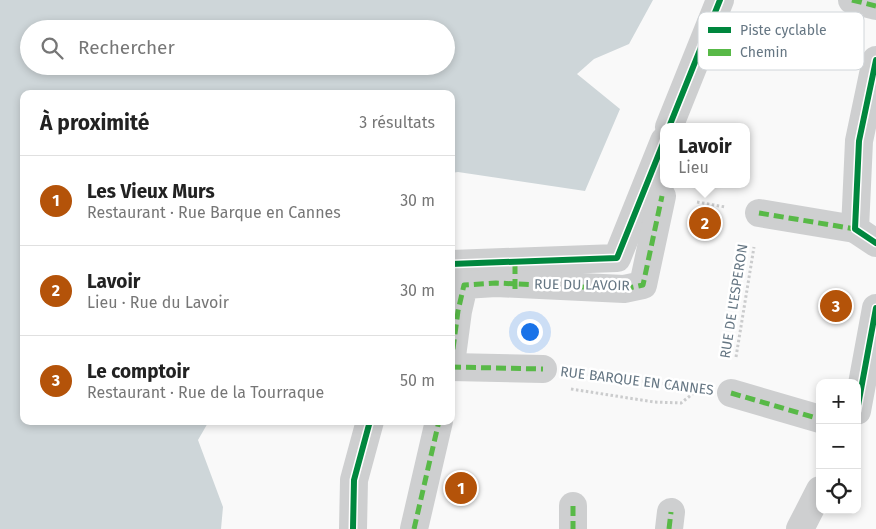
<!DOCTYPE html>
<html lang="fr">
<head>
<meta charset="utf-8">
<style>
	body { margin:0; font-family:"Fira Sans",sans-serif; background:#f2f2f2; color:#222 }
	.controls { position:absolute; right:15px; bottom:15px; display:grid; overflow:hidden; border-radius:10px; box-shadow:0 2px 8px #0003 }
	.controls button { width:45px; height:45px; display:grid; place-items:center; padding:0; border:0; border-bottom:1px solid #e0e0e0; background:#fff; color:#222; font:25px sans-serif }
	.you { position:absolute; left:529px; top:331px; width:18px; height:18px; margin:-12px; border:4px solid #fff; border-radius:50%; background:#1a73e8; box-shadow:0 0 0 8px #1a73e833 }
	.badge { display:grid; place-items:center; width:32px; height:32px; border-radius:50%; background:#b45309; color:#fff; font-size:16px; font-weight:700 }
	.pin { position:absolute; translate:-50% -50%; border:2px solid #fff; box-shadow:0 1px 5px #0006 }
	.popup { position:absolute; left:660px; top:123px; width:90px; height:65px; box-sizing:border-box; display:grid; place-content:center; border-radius:10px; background:#fff; filter:drop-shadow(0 1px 4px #0005); font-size:16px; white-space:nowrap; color:#767676 }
	.popup b { font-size:19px; color:#222 }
	.popup::after { content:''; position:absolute; left:50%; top:100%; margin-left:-10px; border:10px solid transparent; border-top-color:#fff }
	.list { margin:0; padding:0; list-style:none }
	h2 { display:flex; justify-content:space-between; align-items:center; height:65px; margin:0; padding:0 20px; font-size:21px }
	h2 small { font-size:16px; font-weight:400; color:#767676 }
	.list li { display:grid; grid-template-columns:32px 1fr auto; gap:15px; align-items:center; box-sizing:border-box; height:90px; padding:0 20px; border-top:1px solid #e0e0e0 }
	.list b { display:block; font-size:19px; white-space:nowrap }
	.list p { margin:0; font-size:16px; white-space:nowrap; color:#767676 }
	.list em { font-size:16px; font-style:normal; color:#767676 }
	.icon { flex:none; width:28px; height:28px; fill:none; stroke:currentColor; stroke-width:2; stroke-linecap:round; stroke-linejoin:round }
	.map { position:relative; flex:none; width:876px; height:529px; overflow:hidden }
	.search { position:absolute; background:#fff; box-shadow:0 2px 8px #0003; left:20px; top:20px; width:435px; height:55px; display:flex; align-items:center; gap:12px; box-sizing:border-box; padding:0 18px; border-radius:28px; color:#767676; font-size:19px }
	.panel { position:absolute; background:#fff; box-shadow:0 2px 8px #0003; left:20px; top:90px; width:435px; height:335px; border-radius:10px }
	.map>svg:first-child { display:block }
	.water { fill:#ced6d9; fill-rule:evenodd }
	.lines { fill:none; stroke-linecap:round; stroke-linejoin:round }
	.path { stroke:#cbcccd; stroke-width:3; stroke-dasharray:2.5 2.5; stroke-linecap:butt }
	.minor { stroke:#cecfd0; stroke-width:28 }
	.quiet { stroke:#58b947; stroke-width:5; stroke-dasharray:10 5; stroke-linecap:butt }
	.cycleway-casing { stroke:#fff; stroke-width:9 }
	.cycleway { stroke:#00873e; stroke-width:6 }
	.labels { text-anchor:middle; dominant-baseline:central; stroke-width:5; stroke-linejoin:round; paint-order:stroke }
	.street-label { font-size:14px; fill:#657683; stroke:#fff }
	.key { fill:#fff; stroke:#d1d6da; stroke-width:1 }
	.key-label { font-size:14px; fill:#657683 }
</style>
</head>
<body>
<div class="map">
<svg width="876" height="529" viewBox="0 0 876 529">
	<rect width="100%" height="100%" fill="#f9f9f9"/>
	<path class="water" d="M0 0H653L629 44 594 59 577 74 620 109 585 191 458 172 451 173V94H24V421H209L198 440 223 507 221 529H0ZM29 29H446V66H29Z"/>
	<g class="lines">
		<g class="path">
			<polyline points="697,202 725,207"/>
			<polyline points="736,357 754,247"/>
			<polyline points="578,373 696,388"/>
			<polyline points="571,389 654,402 681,403 695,392"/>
		</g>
		<g class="minor">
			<polyline points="852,0 876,6"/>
			<polyline points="876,60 859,141 855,229 876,243"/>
			<polyline points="669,127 720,0"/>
			<polyline points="759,213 855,229"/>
			<polyline points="451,264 617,258 664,141"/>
			<polyline points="451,364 458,311 464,285 496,283 624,289 643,285 662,196"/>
			<polyline points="451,367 543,369"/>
			<polyline points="731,393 820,419"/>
			<polyline points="857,411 876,308"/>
			<polyline points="573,506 573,529"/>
			<polyline points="353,529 354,480 370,421"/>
			<polyline points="414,529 439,421"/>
			<polyline points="669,529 671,512"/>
			<polyline points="800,529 820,490"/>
		</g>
		<g class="quiet">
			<polyline points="852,0 876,6"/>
			<polyline points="759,213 855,229"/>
			<polyline points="515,289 515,261"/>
			<polyline points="451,364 458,311 464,285 496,283 624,289 643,285 662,196"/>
			<polyline points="451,367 543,369"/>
			<polyline points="731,393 820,419"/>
			<polyline points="573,506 573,529"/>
			<polyline points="414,529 439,421"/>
			<polyline points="669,529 671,512"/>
		</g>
		<defs>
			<g id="cycleway">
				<polyline points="876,60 859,141 855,229 876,243"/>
				<polyline points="669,127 720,0"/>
				<polyline points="451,264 617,258 664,141"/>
				<polyline points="857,411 876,308"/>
				<polyline points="353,529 354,480 370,421"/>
			</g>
		</defs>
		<use href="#cycleway" class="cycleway-casing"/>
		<use href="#cycleway" class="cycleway"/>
	</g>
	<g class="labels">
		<g class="street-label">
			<text transform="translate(582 285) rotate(1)">RUE DU LAVOIR</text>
			<text transform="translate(734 301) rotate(-81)">RUE DE L'ESPERON</text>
			<text transform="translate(637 381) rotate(7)">RUE BARQUE EN CANNES</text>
		</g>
	</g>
	<rect x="698" y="12" width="166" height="58" rx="8" class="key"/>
	<rect x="708" y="27" width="23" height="6" fill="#00873e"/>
	<rect x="708" y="49" width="23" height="7" fill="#58b947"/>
	<g class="key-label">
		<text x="740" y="35">Piste cyclable</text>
		<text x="740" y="57">Chemin</text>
	</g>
</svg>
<div class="controls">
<button>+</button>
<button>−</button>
<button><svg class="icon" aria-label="locate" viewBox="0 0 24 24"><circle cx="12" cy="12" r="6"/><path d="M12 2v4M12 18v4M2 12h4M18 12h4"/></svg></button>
</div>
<div class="you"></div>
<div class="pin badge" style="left:461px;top:488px">1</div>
<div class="pin badge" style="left:705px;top:223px">2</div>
<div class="popup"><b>Lavoir</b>Lieu</div>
<div class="pin badge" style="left:836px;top:306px">3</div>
<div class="search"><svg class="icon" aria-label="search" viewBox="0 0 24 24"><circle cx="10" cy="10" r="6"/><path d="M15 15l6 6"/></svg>Rechercher</div>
<section class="panel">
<h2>À proximité<small>3 résultats</small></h2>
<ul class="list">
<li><span class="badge">1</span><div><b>Les Vieux Murs</b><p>Restaurant · Rue Barque en Cannes</p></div><em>30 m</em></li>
<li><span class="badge">2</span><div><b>Lavoir</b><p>Lieu · Rue du Lavoir</p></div><em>30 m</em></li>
<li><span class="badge">3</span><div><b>Le comptoir</b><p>Restaurant · Rue de la Tourraque</p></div><em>50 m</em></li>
</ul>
</section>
</div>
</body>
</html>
